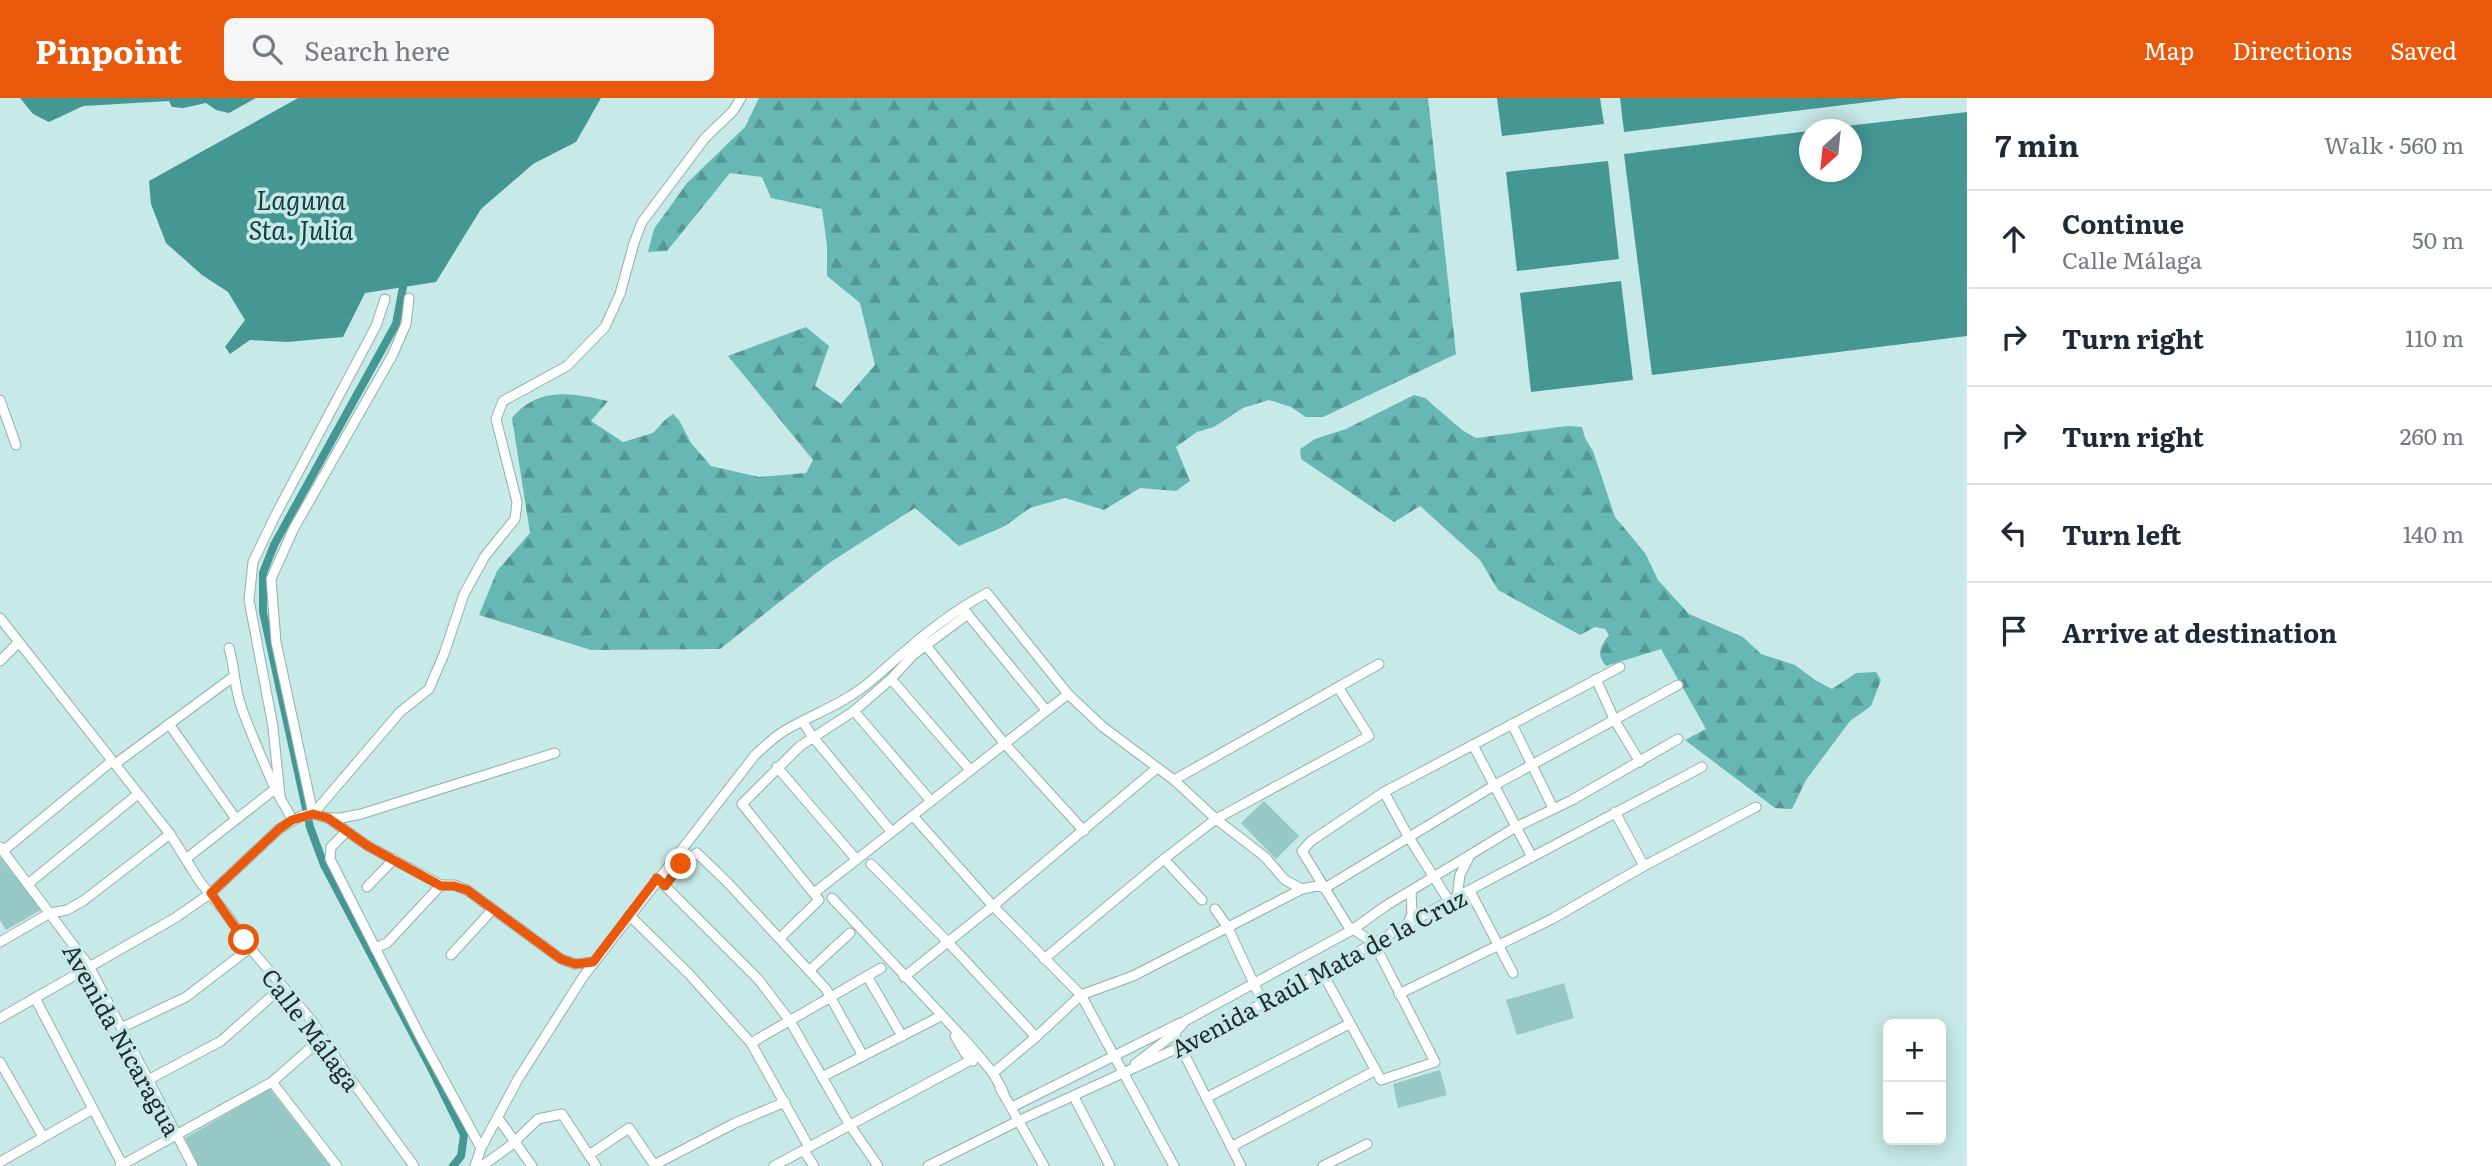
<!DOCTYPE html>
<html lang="en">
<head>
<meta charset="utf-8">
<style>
	body { margin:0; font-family:Literata,serif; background:#f6f6f7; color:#1f2937 }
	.controls { position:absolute; right:21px; bottom:21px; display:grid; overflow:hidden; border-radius:10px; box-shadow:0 4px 18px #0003 }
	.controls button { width:63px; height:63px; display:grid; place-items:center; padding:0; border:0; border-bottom:2px solid #e0e1e3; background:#fff; color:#1f2937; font:35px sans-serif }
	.compass { position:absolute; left:1799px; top:21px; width:63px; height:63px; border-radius:50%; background:#fff; box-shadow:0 4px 18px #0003; rotate:207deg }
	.stop { position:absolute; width:21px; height:21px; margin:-16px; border:5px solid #ea580c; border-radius:50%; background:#fff }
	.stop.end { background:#ea580c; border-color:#fff; box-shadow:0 2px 7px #0008 }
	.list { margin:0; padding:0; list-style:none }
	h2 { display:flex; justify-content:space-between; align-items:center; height:91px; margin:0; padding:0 28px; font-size:30px }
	h2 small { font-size:23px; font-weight:400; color:#747a83 }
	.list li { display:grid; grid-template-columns:46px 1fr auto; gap:21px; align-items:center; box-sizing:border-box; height:98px; padding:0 28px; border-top:2px solid #e0e1e3 }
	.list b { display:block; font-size:26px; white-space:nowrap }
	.list p { margin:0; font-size:23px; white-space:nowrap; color:#747a83 }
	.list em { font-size:23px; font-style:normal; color:#747a83 }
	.icon { flex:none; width:38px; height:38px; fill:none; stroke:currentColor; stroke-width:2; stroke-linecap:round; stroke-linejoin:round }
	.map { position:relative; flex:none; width:1967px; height:1068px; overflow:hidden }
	header { display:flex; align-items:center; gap:42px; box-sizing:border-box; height:98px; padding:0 35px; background:#ea580c; color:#fff }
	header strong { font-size:33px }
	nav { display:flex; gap:38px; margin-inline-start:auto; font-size:24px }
	.search { width:490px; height:63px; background:#f6f6f7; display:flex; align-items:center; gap:18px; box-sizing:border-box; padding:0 24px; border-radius:10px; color:#747a83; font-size:26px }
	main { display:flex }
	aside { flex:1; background:#fff }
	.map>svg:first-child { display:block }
	.forest { fill:url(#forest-firs) }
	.green { fill:#96c8c6 }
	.water { fill:#459794 }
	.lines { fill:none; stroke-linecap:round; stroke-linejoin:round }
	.canal { stroke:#459794; stroke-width:8 }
	.minor-casing { stroke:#90b0ae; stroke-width:11 }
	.minor { stroke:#fff; stroke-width:9 }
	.route { stroke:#ea580c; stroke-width:9 }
	.labels { text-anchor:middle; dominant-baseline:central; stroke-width:7; stroke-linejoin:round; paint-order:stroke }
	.street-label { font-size:24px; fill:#1f2c2b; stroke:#c7e9e7 }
	.water-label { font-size:26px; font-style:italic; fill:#173e3c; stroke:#c7e9e7 }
</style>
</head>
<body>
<header>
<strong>Pinpoint</strong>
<div class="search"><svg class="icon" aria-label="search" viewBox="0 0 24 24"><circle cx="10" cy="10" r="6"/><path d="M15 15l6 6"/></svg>Search here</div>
<nav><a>Map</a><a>Directions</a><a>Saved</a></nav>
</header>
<main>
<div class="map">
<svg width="1967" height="1068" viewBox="0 0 1967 1068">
	<defs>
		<pattern id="forest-firs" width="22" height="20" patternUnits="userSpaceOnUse" patternTransform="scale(1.75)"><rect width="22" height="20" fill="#67b8b5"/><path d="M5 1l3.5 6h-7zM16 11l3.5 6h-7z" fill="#549693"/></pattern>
	</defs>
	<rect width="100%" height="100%" fill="#c7e9e7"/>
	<g class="forest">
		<path d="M759 0H1428L1456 256 1323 319H1306L1291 309 1269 302 1243 310 1214 329 1197 334 1176 349 1190 383 1176 393 1140 390 1104 412 1065 400 1030 410 1005 428 959 448 915 410 829 465 720 551 591 552 479 517 497 473 530 435 512 320C539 288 571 295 608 303L591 323 623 344 653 335 666 321 673 316 679 322 691 345 711 368 759 379 806 375 813 362 728 258 806 229 829 248 815 288 841 306 875 267 860 205 827 178V148L822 111 771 100 762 79 730 75 667 153 648 154 654 131 687 85 745 29Z"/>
		<path d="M1414 297 1425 300 1462 332 1476 340 1567 328 1582 329 1585 340 1593 353 1615 419 1645 455 1658 482 1689 516 1743 539 1761 556 1795 567 1815 582 1832 591 1856 575 1876 574 1881 582 1871 608 1850 623 1806 682 1792 711 1775 710 1685 642 1706 631 1661 551 1606 568C1596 556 1600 549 1609 537L1605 531 1595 529 1580 537 1498 492 1480 462 1420 408 1394 424 1301 361 1300 351 1315 341 1346 331Z"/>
	</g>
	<g class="green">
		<polygon points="1264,703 1299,738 1276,761 1241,725"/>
		<polygon points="0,759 41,812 6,832 0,822"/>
		<polygon points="1564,885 1574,920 1517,937 1506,902"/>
		<polygon points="1440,972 1447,997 1398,1010 1393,986"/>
		<polygon points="270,991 330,1068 199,1068 185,1040"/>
	</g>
	<g class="water">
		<polygon points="20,0 256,0 229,15 216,12 206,5 183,10 172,9 169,3 83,8 49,24 33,16"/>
		<polygon points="298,0 601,0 576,44 533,66 481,111 436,184 365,195 343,239 287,244 250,242 230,256 225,249 245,222 228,194 202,177 166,145 151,106 149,83"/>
		<polygon points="1497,0 1600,0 1604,26 1502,38"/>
		<polygon points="1620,0 1901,0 1624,34"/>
		<polygon points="1967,14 1967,238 1652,277 1624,56 1809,33 1810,74 1852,74 1852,32 1821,31"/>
		<polygon points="1608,63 1619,161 1517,173 1506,74"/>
		<polygon points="1621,183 1633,282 1531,294 1520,195"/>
	</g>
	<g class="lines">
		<polyline class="canal" points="403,189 396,226 274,447 263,475 263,514 310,729 324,767 432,972 464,1037 461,1058 453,1068"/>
		<defs>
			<g id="minor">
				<polyline points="0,302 16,347"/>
				<polyline points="965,513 1046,612"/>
				<polyline points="0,520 170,736 200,784 225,814 250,850 313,924 339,965 414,1068"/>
				<polyline points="924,545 1004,645 1084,733"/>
				<path d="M229 550C235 570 234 588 241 608 250 634 263 663 274 688 279 700 287 710 292 722"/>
				<polyline points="0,563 18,545"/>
				<polyline points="891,581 970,672"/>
				<polyline points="1596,581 1615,623 1640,664"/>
				<polyline points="854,613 931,703"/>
				<polyline points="803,624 812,638 891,733"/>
				<polyline points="169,626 236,721"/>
				<polyline points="1512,626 1553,710"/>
				<polyline points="1473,647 1532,759"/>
				<polyline points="115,666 233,579"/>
				<polyline points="777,669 856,761"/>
				<polyline points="1174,682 1379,566"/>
				<polyline points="1384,694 1408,738 1449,803"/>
				<polyline points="280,698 273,629 249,502 253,464 275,418 376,228 385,201"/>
				<polyline points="1615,714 1644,768"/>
				<polyline points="313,716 400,614 429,591 444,556 464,496 485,458 515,421 517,404 496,321 503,303 567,268 605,229 620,196 634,145 642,124 705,40 733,13 741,0"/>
				<polyline points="313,716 276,544 271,481 294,430 392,258 406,226 409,200"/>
				<polyline points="913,718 993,808 1081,897 1174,1068"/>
				<polyline points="328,720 341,720 361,716 555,655"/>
				<polyline points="346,734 331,749 330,761 420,938 481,1050"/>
				<polyline points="0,749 89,868 193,1068"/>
				<polyline points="3,753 112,663"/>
				<polyline points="187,760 275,691"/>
				<polyline points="1164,761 1202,802"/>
				<polyline points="871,766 948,844 1036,939"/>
				<polyline points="657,780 758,881 790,923 849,1026 878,1068"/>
				<polyline points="28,786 138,696"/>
				<polyline points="665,787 681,766 697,755 728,785 826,891 863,958"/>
				<polyline points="367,789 394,761"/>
				<polyline points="1470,793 1513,875"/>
				<polyline points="814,795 1068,596"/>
				<polyline points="1457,799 1460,777 1469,759"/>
				<polyline points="832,800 967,944 993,975 1003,993"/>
				<polyline points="1215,811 1227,828 1263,905"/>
				<polyline points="629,817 689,876 751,945 809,1049"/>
				<polyline points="1408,825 1412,816 1411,793"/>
				<polyline points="780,840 819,802 742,706 800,648 854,613 891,581 913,557 968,516"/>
				<polyline points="0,844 50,815 67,812 83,803 170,736"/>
				<polyline points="375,850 387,845 441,787"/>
				<polyline points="451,857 493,811"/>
				<polyline points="1044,861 1164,761 1216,721 1369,638 1338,589"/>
				<polyline points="810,872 850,835"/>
				<polyline points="1322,874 1381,982 1435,964 1374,845 1348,828 1302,753 1311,743 1384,694 1620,569"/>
				<polyline points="867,878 902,938"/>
				<polyline points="904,879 993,808 1157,670"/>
				<polyline points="1399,896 1552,821 1644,768 1756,709"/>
				<polyline points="35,900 123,1068"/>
				<polyline points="0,920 175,820 211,795 279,731 301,718 313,716 328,720 368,748 441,787 454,787 467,792 561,861 575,866 593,864"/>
				<polyline points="121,930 186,899 250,850"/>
				<polyline points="1174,936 1241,1068"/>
				<polyline points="955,938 965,955 973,963"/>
				<polyline points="751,945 881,870"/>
				<polyline points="0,964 43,1039"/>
				<polyline points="1135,966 1174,936 1185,923 1352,832 1387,807 1516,729 1572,702 1678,641"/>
				<polyline points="993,975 1036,939 1081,897 1133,878 1302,791 1317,788 1325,790 1495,687 1678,587"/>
				<polyline points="822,979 937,920"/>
				<polyline points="148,982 221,943 282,889"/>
				<polyline points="272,984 337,1068"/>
				<polyline points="1000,990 1044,1068"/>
				<polyline points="1074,999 1110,1068"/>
				<polyline points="1206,1000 1349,926"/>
				<polyline points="1012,1009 1180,925"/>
				<polyline points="498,1020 532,1068"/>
				<polyline points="1231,1049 1376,972"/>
				<polyline points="804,1053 814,1068"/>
				<polyline points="589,1057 629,1030 655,1068"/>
				<polyline points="0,1064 93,1011"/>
				<polyline points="654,1067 735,1025 785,1004"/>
				<polyline points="120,1068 272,984 322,940"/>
				<path d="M475 1068 481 1050 518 981 583 879 755 657C764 649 774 639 784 633 813 616 846 605 872 582 909 550 943 518 987 495L1068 596 1103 629 1174 682 1216 721 1265 759 1285 782 1302 791"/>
				<polyline points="482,1068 510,1048 538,1021 562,1016 596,1068"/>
				<polyline points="774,1068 971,962"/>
				<polyline points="928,1068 1020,1022 1180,949 1322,874 1449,803 1702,669"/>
				<polyline points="1323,1068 1367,1046"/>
			</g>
		</defs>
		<use href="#minor" class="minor-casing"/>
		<use href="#minor" class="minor"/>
	</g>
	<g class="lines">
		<polyline class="route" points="244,842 211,795 279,731 292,722 313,716 328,720 368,748 441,788 454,788 467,792 561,861 575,866 593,864 657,780 665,788 681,766"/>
	</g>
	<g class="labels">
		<g class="street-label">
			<text transform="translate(1318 874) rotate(-28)">Avenida Raúl Mata de la Cruz</text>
			<text transform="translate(312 931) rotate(53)">Calle Málaga</text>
			<text transform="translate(123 941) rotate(61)">Avenida Nicaragua</text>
		</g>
		<g class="water-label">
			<text x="301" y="100">Laguna<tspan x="301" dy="30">Sta. Julia</tspan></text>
		</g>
	</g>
</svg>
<div class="controls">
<button>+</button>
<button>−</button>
</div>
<svg class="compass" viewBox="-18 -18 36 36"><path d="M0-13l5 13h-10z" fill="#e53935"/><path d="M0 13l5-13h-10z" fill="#747a83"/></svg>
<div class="stop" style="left:244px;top:842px"></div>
<div class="stop end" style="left:681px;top:766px"></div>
</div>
<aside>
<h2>7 min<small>Walk · 560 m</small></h2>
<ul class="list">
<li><svg class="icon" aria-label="ahead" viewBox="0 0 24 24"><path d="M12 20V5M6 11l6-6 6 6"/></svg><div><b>Continue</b><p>Calle Málaga</p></div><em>50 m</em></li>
<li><svg class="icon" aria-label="right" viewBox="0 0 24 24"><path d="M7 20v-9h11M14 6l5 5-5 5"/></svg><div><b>Turn right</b></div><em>110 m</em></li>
<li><svg class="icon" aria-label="right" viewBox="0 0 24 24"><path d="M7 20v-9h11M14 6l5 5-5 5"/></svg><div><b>Turn right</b></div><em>260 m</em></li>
<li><svg class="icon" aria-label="left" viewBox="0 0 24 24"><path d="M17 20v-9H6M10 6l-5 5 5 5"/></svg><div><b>Turn left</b></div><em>140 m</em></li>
<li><svg class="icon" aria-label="arrive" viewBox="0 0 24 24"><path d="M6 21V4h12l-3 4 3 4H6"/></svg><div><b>Arrive at destination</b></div></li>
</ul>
</aside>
</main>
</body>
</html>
